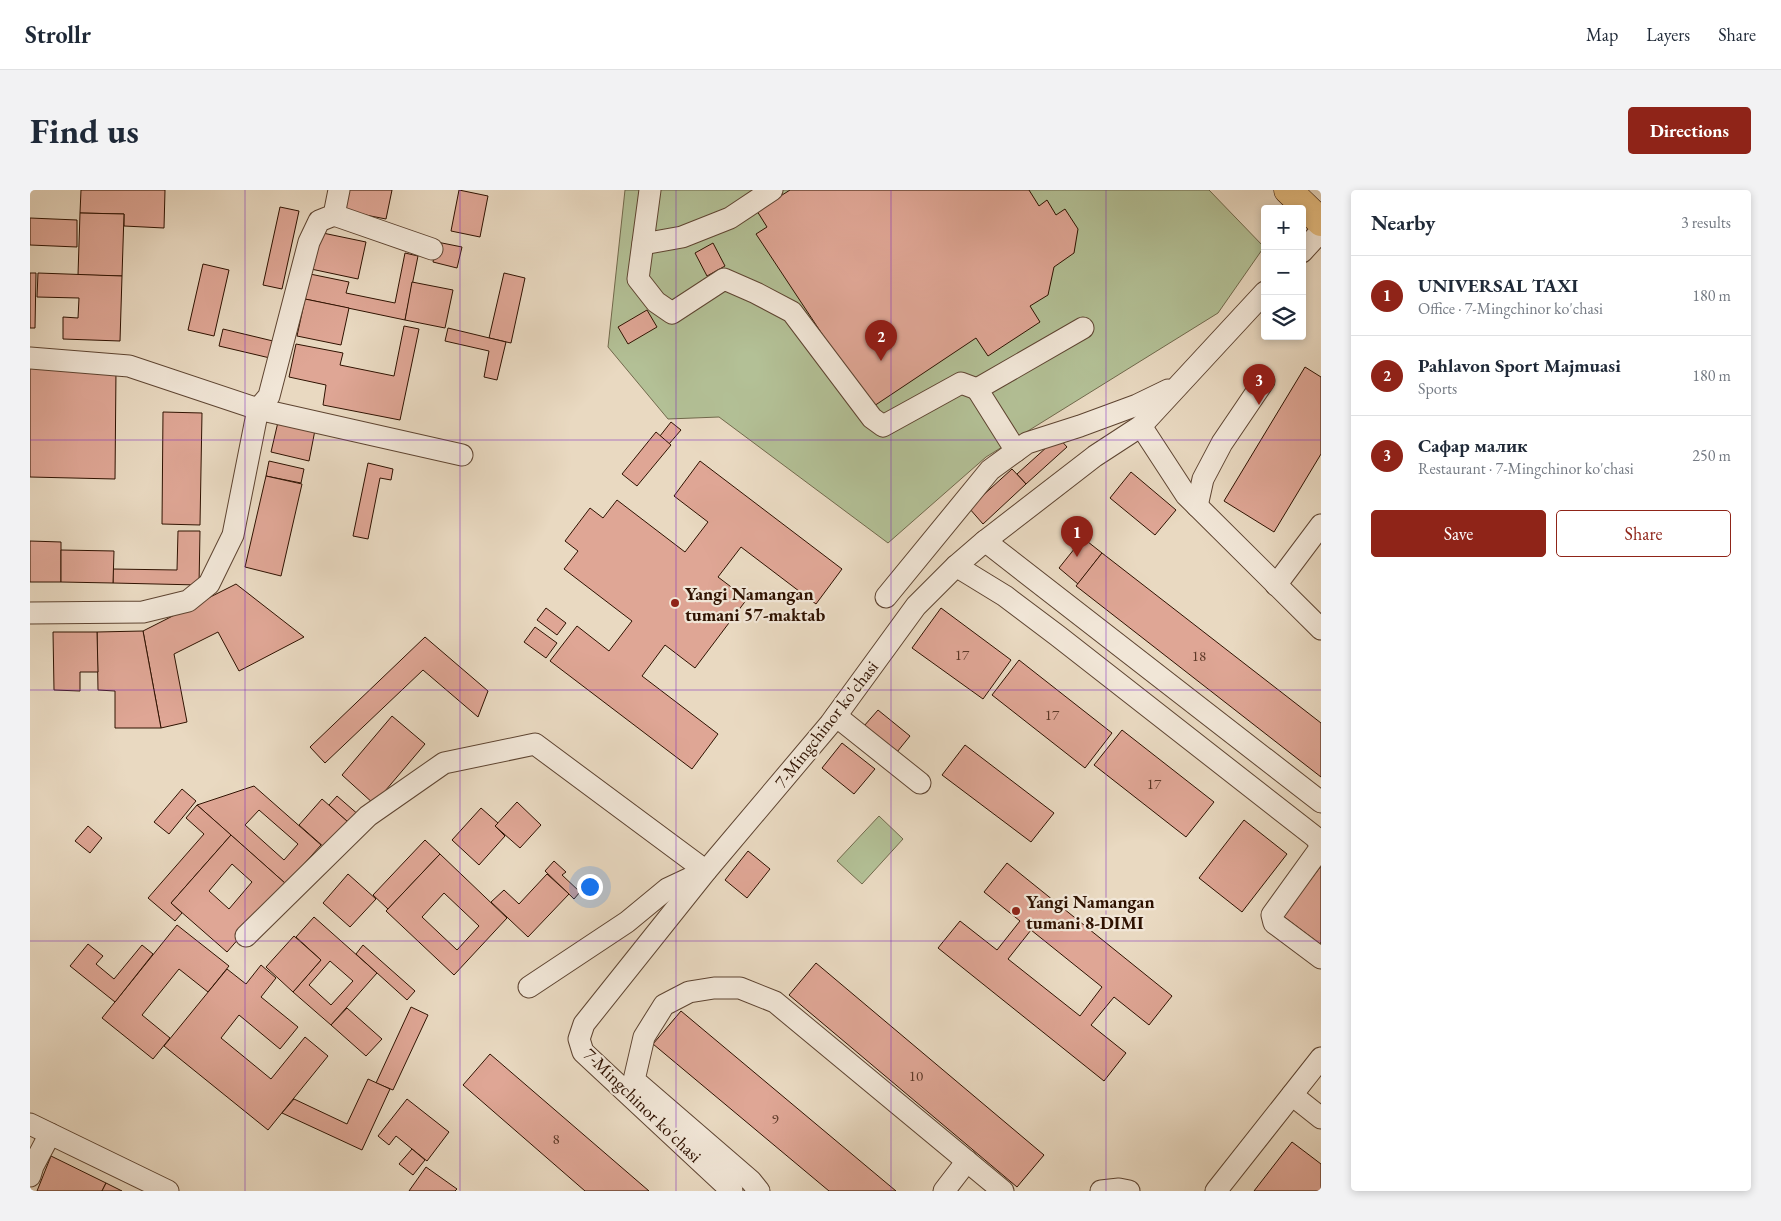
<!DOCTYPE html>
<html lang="en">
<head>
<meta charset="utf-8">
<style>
	body { margin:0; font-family:"EB Garamond",serif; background:#f2f2f3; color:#1f2937 }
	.controls { position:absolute; right:15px; top:15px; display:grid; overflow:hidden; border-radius:5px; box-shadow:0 2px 8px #0003 }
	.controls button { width:45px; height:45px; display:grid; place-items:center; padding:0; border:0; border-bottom:1px solid #e0e1e3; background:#fff; color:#1f2937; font:25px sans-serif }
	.you { position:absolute; left:559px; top:696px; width:18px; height:18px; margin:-12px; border:4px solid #fff; border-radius:50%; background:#1a73e8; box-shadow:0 0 0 8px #1a73e833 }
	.badge { display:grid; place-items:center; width:32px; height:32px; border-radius:50%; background:#8f2418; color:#fff; font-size:16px; font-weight:700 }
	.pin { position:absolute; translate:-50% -41px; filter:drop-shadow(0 1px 2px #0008) }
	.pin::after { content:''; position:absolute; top:26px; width:18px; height:15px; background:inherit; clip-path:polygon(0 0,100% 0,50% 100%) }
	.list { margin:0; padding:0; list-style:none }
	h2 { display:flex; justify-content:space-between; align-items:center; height:65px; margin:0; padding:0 20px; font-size:21px }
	h2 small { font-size:16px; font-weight:400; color:#747a83 }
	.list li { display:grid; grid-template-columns:32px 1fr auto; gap:15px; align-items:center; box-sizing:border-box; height:80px; padding:0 20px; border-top:1px solid #e0e1e3 }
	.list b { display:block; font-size:19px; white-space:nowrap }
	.list p { margin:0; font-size:16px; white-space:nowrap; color:#747a83 }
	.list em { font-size:16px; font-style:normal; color:#747a83 }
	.actions { display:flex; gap:10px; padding:15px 20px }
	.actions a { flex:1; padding:11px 0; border:1px solid #8f2418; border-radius:5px; text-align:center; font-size:18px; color:#8f2418 }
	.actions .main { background:#8f2418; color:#fff }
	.icon { flex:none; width:28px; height:28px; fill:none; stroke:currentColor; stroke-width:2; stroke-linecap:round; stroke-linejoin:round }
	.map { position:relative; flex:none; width:1291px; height:1001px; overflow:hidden; border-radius:5px }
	header { display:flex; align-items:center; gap:30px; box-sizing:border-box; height:70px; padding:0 25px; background:#fff; border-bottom:1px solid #e0e1e3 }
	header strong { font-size:24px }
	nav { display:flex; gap:28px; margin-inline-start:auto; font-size:18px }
	.intro { display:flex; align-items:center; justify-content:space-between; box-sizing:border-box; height:120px; padding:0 30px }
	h1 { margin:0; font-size:35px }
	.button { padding:12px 22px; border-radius:5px; background:#8f2418; color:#fff; font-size:18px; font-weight:700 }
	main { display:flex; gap:30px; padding:0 30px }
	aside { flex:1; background:#fff; border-radius:5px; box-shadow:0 2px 8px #0003 }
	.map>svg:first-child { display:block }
	.green { fill:#b3c096; stroke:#71694c }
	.building { fill:#dfa695; stroke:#2f1201; fill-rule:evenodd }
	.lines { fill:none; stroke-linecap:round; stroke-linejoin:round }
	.minor-casing { stroke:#5e4431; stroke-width:23 }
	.major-casing { stroke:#2f1201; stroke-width:29 }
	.minor { stroke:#f1e6d7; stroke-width:21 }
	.major { stroke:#e4bc80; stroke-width:28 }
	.grid { fill:none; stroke:#7b2cbf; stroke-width:1; stroke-opacity:0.55 }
	.poi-dot { fill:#8f2418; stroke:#f1e6d7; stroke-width:2 }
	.labels { text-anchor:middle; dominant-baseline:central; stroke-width:4.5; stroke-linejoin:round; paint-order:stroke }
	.number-label { font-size:15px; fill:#5b3726 }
	.poi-label { font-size:18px; font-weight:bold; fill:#2f1201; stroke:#f1e6d7; text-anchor:start }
	.street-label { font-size:18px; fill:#2f1201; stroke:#f1e6d7 }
</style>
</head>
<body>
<header>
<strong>Strollr</strong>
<nav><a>Map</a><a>Layers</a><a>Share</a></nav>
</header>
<div class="intro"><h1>Find us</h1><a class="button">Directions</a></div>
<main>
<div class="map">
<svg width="1291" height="1001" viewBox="0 0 1291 1001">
	<rect width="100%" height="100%" fill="#e9d9c1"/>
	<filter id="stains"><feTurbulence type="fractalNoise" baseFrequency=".004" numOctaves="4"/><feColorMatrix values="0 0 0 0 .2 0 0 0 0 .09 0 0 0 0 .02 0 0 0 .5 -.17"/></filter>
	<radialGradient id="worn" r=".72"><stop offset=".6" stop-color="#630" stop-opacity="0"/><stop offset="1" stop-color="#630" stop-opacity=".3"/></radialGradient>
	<g class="green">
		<polygon points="595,0 1179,0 1234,57 1188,123 956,267 858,353 689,227 638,229 578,157"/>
		<polygon points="849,626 873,649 832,694 807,671"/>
	</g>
	<g class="building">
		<polygon points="51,0 135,0 134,38 94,36 94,24 50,23"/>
		<polygon points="319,0 362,0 356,29 315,21"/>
		<polygon points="429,0 458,6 450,47 421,41"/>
		<polygon points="760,0 999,0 1009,16 1017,10 1026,25 1035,19 1048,39 1044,63 1024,77 1018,105 1000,116 1010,132 958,166 946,148 841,218 726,44 737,37 727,21"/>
		<polygon points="250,17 269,21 252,99 233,95"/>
		<polygon points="50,23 94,24 92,86 48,85"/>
		<polygon points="0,28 47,30 47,57 0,55"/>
		<polygon points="288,42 336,52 328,89 281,79"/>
		<polygon points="407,52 432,57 427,78 403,72"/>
		<polygon points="683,53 695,76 677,86 665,63"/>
		<polygon points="375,63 388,66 375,130 275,109 280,84 319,92 316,103 365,113"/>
		<polygon points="173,74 199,80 184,146 158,140"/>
		<polygon points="0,83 6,83 5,138 0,138"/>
		<polygon points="8,83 92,86 90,151 33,149 33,127 48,128 49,108 7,107"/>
		<polygon points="474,83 495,88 481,153 459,148"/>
		<polygon points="382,92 423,100 415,138 375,130"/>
		<polygon points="275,109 319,118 311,155 267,146"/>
		<polygon points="617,120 627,137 598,154 588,137"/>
		<polygon points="374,136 389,139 370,230 293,215 296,195 259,187 266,154 313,163 310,175 364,186"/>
		<polygon points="418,138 476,152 467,190 454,187 459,161 415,151"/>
		<polygon points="193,139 243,151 240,168 189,156"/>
		<polygon points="1275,177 1291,187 1291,264 1244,342 1194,311"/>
		<polygon points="0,178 86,180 85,289 0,287"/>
		<polygon points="133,222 172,223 170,335 132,334"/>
		<polygon points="248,232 285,240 279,271 241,262"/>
		<polygon points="641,232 651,240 639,254 630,246"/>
		<polygon points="626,242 641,255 607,296 592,284"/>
		<polygon points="1028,247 1037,257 996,294 987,284"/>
		<polygon points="239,271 274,279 271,293 236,286"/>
		<polygon points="670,271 812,379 786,414 711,357 688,387 717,409 665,478 635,455 612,486 688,544 662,579 520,471 547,436 579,461 602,431 534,379 548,361 535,351 560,318 573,328 587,310 655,362 678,332 644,306"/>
		<polygon points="338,273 363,279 361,290 350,288 338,349 323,346"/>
		<polygon points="982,279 996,294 953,334 939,318"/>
		<polygon points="1101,282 1146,320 1125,345 1080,308"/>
		<polygon points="236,286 272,294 251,386 215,377"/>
		<polygon points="148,341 170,341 169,395 83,393 83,379 147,380"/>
		<polygon points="1053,348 1072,363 1048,394 1029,378"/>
		<polygon points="0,351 31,352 31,392 0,392"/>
		<polygon points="31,360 84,361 83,393 31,392"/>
		<polygon points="1072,363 1291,533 1291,587 1046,396"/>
		<polygon points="206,394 274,447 209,481 188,442 144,464 157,532 131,538 113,441"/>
		<polygon points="516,418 536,433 527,445 507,430"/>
		<polygon points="911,418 981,470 953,509 882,458"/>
		<polygon points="505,437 527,453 516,468 494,452"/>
		<polygon points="113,441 131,538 85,538 85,501 68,500 67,442"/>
		<polygon points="23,442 67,442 68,482 50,482 50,501 24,500"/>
		<polygon points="395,447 458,501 448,527 393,480 295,573 280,557"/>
		<polygon points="989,470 1082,543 1055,578 962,505"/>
		<polygon points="848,520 880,546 867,562 834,536"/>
		<polygon points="362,526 395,554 344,614 312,585"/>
		<polygon points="1092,540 1184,612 1156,647 1064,575"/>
		<polygon points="812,553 845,579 824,604 792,578"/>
		<polygon points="935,555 1024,623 1001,652 912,585"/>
		<path d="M224 596 291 655 256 694 167 615ZM229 620 268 654 254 670 215 635Z"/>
		<polygon points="152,599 166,611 139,644 124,632"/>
		<polygon points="307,606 330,626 321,635 299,615"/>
		<polygon points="292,609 318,632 295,658 269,635"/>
		<polygon points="487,612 511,635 490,658 465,636"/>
		<polygon points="167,615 201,645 141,713 152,723 145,731 118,708 174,644 156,628"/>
		<polygon points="451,618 468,633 465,636 475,646 449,675 422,650"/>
		<polygon points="1214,630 1257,664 1212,722 1169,688"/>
		<polygon points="58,636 72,648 60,663 45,651"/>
		<path d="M201 645 256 694 197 762 141 713ZM202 674 222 692 199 719 179 701Z"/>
		<polygon points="395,650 410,664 358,719 343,705"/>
		<polygon points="718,661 740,679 717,708 695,690"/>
		<path d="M410 664 477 728 424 785 356 721ZM414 703 449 736 427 760 392 727Z"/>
		<polygon points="524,671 536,682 532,685 550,702 544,709 515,681"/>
		<path d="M977 673 1142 806 1119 835 1084 807 1061 835 1096 863 1074 891 908 758 930 731 967 760 990 731 954 702ZM1001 740 1072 797 1050 826 978 769Z"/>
		<polygon points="1291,676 1291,752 1290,754 1253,726"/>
		<polygon points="318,684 346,709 320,737 293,713"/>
		<polygon points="517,684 539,704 498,747 461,712 474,700 489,714"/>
		<path d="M284 727 347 783 301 835 263 802 291 770 266 747ZM300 771 323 791 301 815 279 795Z"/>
		<polygon points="147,735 199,776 178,802 149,779 112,825 140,848 123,869 72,828"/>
		<polygon points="264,746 291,770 263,802 236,777"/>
		<polygon points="58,754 73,766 66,774 84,789 112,755 123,764 85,812 40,776"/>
		<polygon points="333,755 385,801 377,810 326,764"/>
		<polygon points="786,773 1014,965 987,997 759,805"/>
		<polygon points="231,775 246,788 231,807 268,837 250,859 209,825 191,848 241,889 275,847 298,866 238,940 134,856 197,779 216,794"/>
		<polygon points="381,817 398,825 363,900 346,893"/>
		<polygon points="317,818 352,849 336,866 301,835"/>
		<polygon points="651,821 866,1001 799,1001 623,854"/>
		<polygon points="460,864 619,1001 555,1001 433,895"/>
		<polygon points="338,889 360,899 332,960 252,923 264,909 317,934"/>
		<polygon points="377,909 419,942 397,971 366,946 359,955 348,946"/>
		<polygon points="1262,952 1291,974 1291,1001 1224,1001"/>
		<polygon points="382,959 395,970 383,985 369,974"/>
		<polygon points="21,966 76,993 72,1001 7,1001"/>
		<polygon points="396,977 427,999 425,1001 379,1001"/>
		<polygon points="76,993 92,1001 72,1001"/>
	</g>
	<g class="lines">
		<defs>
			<g id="minor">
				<polyline points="620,0 608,89 626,112 642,123 694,89 726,103 762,122 842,228 853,236 931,193 947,199"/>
				<polyline points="304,25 402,59"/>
				<polyline points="613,54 652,47 700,28 742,0"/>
				<polyline points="1272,62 1291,41"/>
				<polyline points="0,168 99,176 228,219 432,265"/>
				<polyline points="1111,236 1156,305 1291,439"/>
				<polyline points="986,261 947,199 1053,138"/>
				<polyline points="1167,316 1173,289 1192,253 1234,191"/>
				<polyline points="955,351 1291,612"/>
				<polyline points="926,376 975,406 1028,446 1285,647 1291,655"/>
				<polyline points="1246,395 1291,335"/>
				<polyline points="856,407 960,280 997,253 1050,236 1107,215 1138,200"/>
				<polyline points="0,423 113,422 158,411 179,394 203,345 228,219 239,206 279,52 289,31 304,25 309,0"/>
				<polyline points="806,526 890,593"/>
				<polyline points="1291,657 1242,725 1244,733 1291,768"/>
				<polyline points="216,746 338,626 414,573 505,554 676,681"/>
				<polyline points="499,797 597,732 637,699 671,683"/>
				<polyline points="1262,905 1291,928"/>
				<polyline points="0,934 138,1001"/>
				<polyline points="0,986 3,976 20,944"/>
				<polyline points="702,1001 553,862 549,849 554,834 676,681 800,534 886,416 926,376 955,351 1065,266 1111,236 1235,102"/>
				<polyline points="729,1001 721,991 604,890 614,847 634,815 659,802 684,798 710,798 745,812 973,1001"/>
				<polyline points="914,1001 937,971"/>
				<polyline points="1071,1001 1089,999 1099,1001"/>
				<polyline points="1186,1001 1291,868"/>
			</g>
			<polyline id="major" points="1258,0 1291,32"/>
		</defs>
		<use href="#minor" class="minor-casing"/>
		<use href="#major" class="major-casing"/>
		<use href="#minor" class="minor"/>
		<use href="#major" class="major"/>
	</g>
	<path class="grid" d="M215 0V1001M430 0V1001M646 0V1001M861 0V1001M1076 0V1001M0 250H1291M0 500H1291M0 751H1291"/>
	<g class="poi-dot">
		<circle cx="645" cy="413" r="5"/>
		<circle cx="986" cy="721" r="5"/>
	</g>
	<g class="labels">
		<g class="number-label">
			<text x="932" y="464">17</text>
			<text x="1169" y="465">18</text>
			<text x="1022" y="524">17</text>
			<text x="1124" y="593">17</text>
			<text x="886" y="885">10</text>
			<text x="745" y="928">9</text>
			<text x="526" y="948">8</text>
		</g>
		<g class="poi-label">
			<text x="655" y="403">Yangi Namangan<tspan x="655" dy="21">tumani 57-maktab</tspan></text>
			<text x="996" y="711">Yangi Namangan<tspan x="996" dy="21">tumani 8-DIMI</tspan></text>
		</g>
		<g class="street-label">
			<text transform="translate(796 534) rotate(-52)">7-Mingchinor ko'chasi</text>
			<text transform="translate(613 915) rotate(44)">7-Mingchinor ko'chasi</text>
		</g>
	</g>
	<rect width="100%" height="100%" filter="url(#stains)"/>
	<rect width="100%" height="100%" fill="url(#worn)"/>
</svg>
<div class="controls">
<button>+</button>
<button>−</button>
<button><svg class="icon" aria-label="layers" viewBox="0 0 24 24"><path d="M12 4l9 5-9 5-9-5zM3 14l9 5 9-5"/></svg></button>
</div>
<div class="you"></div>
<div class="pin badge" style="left:1047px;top:367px">1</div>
<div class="pin badge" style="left:851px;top:171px">2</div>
<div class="pin badge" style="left:1229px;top:215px">3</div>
</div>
<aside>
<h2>Nearby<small>3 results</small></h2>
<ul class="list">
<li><span class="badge">1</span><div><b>UNIVERSAL TAXI</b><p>Office · 7-Mingchinor ko'chasi</p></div><em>180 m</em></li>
<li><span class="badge">2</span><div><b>Pahlavon Sport Majmuasi</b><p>Sports</p></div><em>180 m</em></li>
<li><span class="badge">3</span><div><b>Сафар малик</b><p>Restaurant · 7-Mingchinor ko'chasi</p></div><em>250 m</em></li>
</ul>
<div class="actions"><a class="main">Save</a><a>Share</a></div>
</aside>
</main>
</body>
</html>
